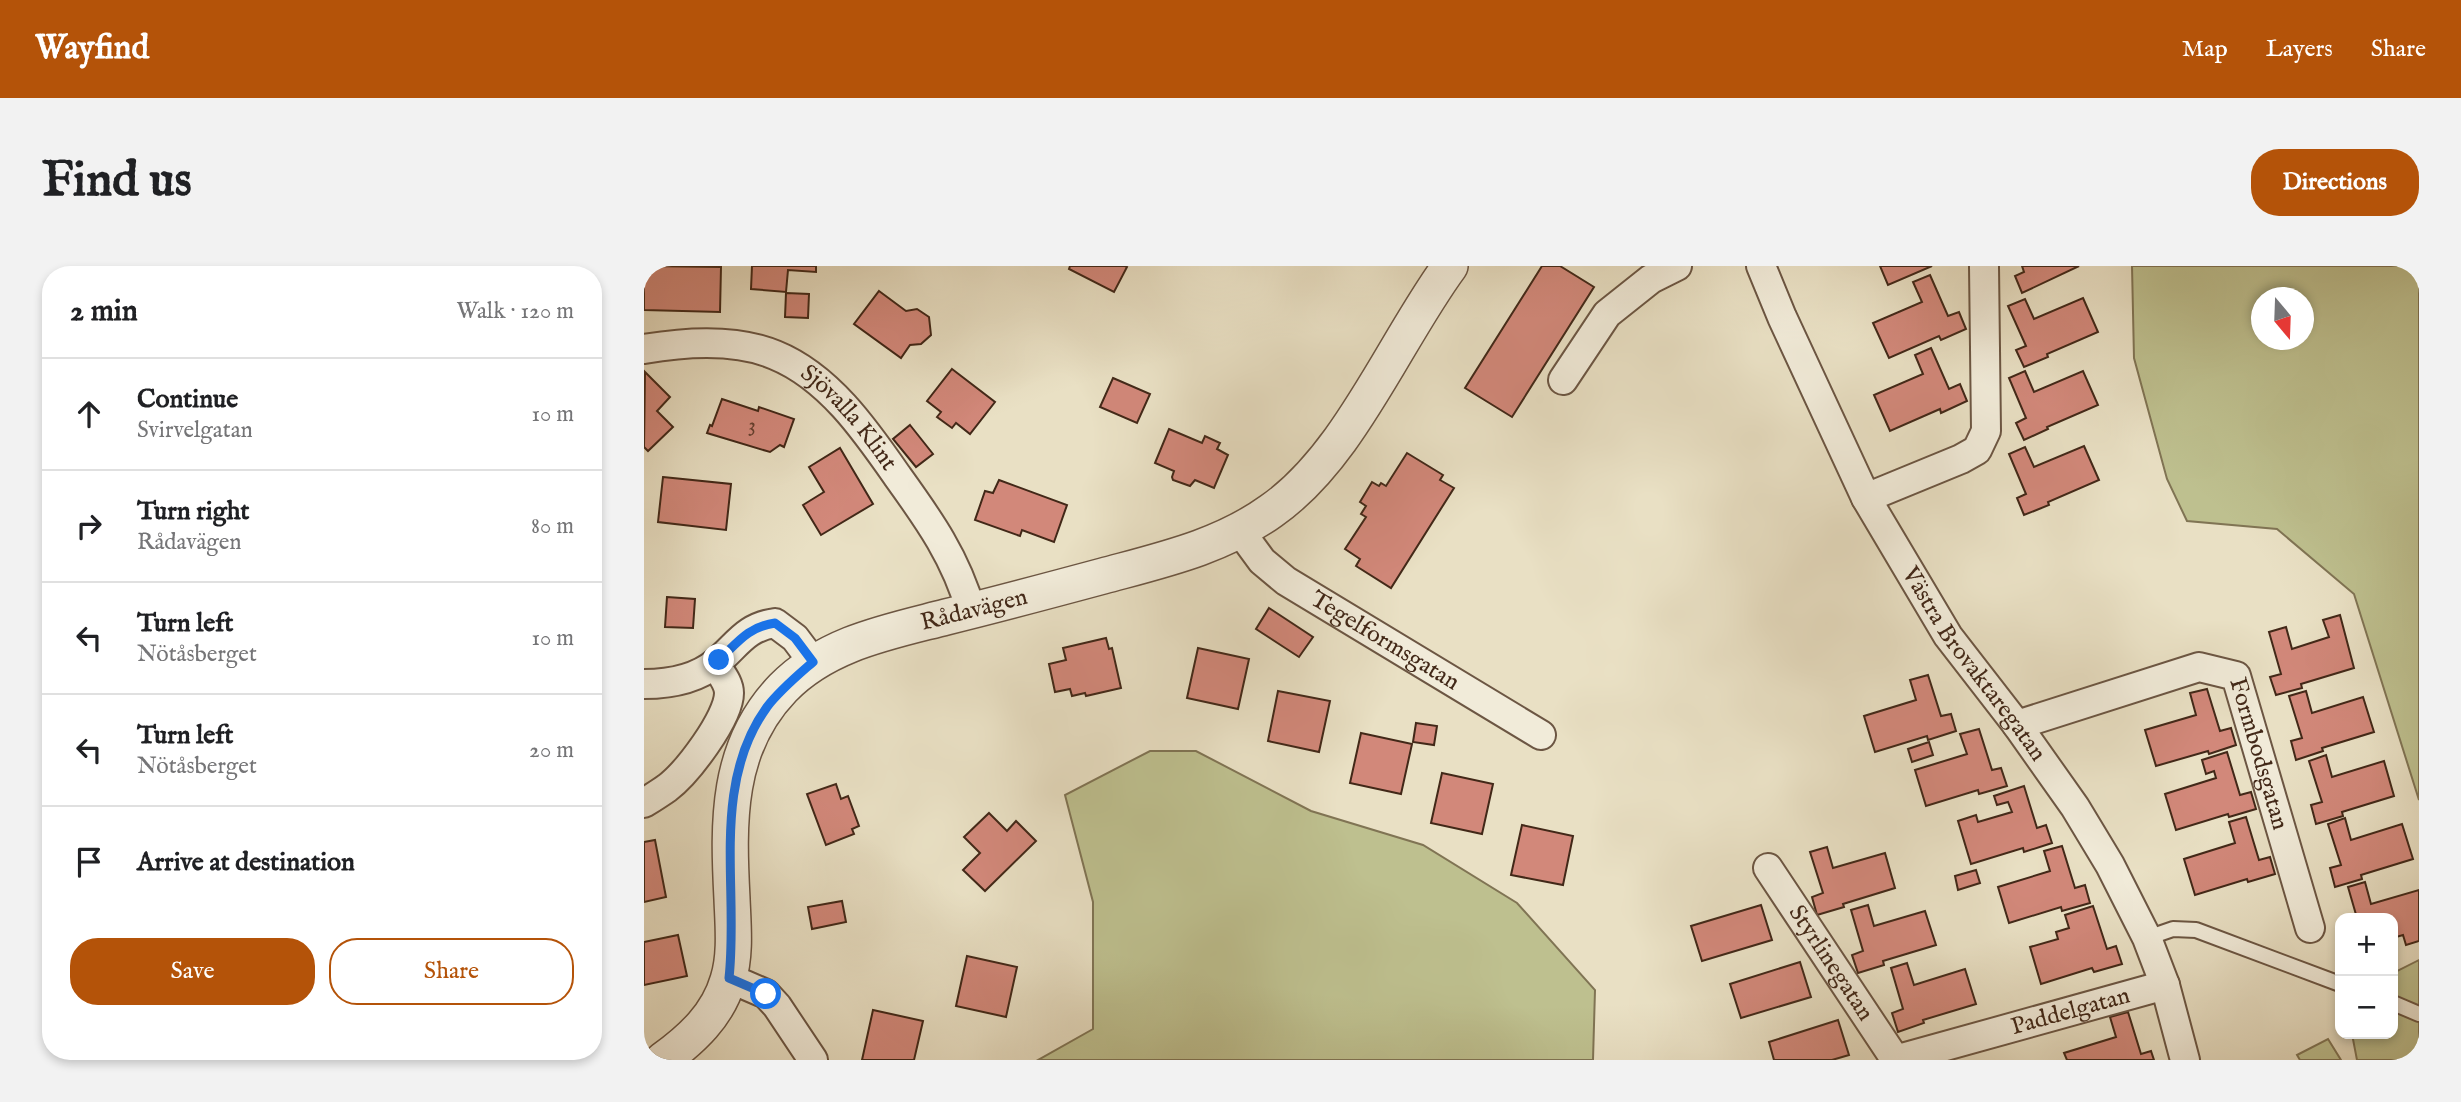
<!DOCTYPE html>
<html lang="en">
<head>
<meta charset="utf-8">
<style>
	body { margin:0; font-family:"IM FELL English",serif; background:#f2f2f2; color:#202124 }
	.controls { position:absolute; right:21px; bottom:21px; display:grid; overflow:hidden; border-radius:14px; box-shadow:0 4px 10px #0003 }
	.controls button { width:63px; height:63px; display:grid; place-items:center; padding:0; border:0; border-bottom:2px solid #e0e0e0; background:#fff; color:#202124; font:35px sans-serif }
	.compass { position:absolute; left:1607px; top:21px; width:63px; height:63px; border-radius:50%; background:#fff; box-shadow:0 4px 10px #0003; rotate:161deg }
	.stop { position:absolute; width:21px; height:21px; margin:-16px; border:5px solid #1a73e8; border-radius:50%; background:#fff }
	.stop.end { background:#1a73e8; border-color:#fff; box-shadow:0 2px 7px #0008 }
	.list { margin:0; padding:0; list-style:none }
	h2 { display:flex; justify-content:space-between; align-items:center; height:91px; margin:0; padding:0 28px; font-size:30px }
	h2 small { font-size:23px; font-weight:400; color:#757577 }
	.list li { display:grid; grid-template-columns:46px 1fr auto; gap:21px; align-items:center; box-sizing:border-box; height:112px; padding:0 28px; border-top:2px solid #e0e0e0 }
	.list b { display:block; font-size:26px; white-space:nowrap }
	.list p { margin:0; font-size:23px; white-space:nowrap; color:#757577 }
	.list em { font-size:23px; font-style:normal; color:#757577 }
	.actions { display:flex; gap:14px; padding:21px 28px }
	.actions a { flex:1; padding:16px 0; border:2px solid #b45309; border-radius:28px; text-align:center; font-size:24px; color:#b45309 }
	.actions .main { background:#b45309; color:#fff }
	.icon { flex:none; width:38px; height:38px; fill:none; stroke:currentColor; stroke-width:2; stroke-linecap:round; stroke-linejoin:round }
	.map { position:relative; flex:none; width:1775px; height:794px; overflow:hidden; border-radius:28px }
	header { display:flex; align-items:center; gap:42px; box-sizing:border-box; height:98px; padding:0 35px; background:#b45309; color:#fff }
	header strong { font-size:33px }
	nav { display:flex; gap:38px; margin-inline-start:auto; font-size:24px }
	.intro { display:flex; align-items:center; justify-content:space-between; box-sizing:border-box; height:168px; padding:0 42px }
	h1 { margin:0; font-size:49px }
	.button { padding:18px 32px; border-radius:28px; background:#b45309; color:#fff; font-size:24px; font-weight:700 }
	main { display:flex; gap:42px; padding:0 42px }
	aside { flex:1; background:#fff; border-radius:28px; box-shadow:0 4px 10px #0003 }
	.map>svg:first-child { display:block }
	.green { fill:#bec08f; stroke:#807454; stroke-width:2; fill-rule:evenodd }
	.building { fill:#d2887a; stroke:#422818; stroke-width:2 }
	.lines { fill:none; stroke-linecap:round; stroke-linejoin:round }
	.service-casing { stroke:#6c5643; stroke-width:18 }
	.minor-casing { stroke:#6c5643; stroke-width:32 }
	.tertiary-casing { stroke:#6c5643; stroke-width:38 }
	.service { stroke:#f1ebd9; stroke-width:14 }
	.minor { stroke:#f1ebd9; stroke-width:28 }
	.tertiary { stroke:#f1ebd9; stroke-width:35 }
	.route { stroke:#1a73e8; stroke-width:9 }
	.labels { text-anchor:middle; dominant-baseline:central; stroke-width:5; stroke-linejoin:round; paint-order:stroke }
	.number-label { font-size:21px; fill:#664030 }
	.street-label { font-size:24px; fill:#422818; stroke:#f1ebd9 }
</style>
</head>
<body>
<header>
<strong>Wayfind</strong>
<nav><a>Map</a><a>Layers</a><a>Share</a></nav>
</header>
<div class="intro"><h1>Find us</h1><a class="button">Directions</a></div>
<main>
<aside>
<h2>2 min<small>Walk · 120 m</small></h2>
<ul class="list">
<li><svg class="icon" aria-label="ahead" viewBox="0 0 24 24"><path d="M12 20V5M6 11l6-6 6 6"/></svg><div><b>Continue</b><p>Svirvelgatan</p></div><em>10 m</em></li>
<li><svg class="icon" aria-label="right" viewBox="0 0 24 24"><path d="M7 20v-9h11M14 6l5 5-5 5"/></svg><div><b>Turn right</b><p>Rådavägen</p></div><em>80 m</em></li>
<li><svg class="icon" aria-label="left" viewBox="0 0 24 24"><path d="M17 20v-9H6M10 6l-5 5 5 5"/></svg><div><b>Turn left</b><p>Nötåsberget</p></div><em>10 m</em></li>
<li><svg class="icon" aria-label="left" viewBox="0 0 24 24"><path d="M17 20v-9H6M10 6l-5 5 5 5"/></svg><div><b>Turn left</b><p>Nötåsberget</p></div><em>20 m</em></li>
<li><svg class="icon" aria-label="arrive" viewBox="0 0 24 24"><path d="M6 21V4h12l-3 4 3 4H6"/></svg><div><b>Arrive at destination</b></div></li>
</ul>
<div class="actions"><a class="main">Save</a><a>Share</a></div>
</aside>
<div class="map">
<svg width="1775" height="794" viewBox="0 0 1775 794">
	<rect width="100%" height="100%" fill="#e9e0c4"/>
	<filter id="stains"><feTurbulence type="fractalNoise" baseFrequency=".00286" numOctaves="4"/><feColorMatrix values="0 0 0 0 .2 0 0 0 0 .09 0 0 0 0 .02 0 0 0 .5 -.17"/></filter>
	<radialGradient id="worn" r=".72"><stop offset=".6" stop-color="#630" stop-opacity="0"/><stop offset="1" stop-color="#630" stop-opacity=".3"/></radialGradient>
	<g class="green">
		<path d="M1488 0H1775V534L1710 328 1633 263 1543 255 1523 213 1490 92ZM1618 32H1660V74H1618Z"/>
		<polygon points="506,485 552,485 667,545 779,579 873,637 951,724 949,794 394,794 449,763 449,636 421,529"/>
		<polygon points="1775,694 1775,794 1713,794 1708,768 1749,768 1749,707"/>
		<polygon points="1684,773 1697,794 1656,794 1653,789"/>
	</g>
	<g class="building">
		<polygon points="0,0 77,1 76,46 0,44"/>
		<polygon points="108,0 172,0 172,6 144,4 142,26 107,23"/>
		<polygon points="426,0 481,0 483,1 470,26 425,3"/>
		<polygon points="898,0 916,0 950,21 868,151 821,122"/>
		<polygon points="1236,0 1288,0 1244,19"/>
		<polygon points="1378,0 1435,0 1378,27 1371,10 1380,6"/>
		<polygon points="1286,9 1304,50 1315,46 1322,63 1297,74 1295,70 1245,92 1229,57 1278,36 1269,16"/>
		<polygon points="235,25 262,45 273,43 285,51 287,69 277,78 266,79 257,92 210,58"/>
		<polygon points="142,27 165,28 164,52 141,51"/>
		<polygon points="1439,32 1454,66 1403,88 1404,91 1380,101 1372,84 1382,80 1364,40 1381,33 1390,53"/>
		<polygon points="1287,82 1305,123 1316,118 1323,135 1297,147 1296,143 1246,165 1230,129 1279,108 1271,89"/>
		<polygon points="308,103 351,136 326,168 312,157 308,162 293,151 297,146 283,135"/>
		<polygon points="1381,105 1390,126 1439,105 1454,139 1403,161 1404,163 1380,174 1372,157 1382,152 1365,112"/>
		<polygon points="1,106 26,131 13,145 29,161 4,185 0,181"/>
		<polygon points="469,112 506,128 493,157 456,141"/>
		<polygon points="78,133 114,145 115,141 150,153 140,181 136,179 126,186 63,167 66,159 68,160"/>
		<polygon points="266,159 289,188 272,201 249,173"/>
		<polygon points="525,163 558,177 561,170 576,177 573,183 584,189 570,222 551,214 546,220 529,214 528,211 530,205 511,197"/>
		<polygon points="1440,180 1455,214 1404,236 1405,239 1380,249 1373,232 1382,228 1365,188 1381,181 1390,201"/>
		<polygon points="196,182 229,238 177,269 159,239 180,226 165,201"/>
		<polygon points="763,187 799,209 796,214 810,222 747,322 712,300 716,293 701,283 722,251 717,248 722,240 716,236 728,216 735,220 737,217 742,220"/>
		<polygon points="19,211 87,218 82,264 14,256"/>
		<polygon points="355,214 423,239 410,276 378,264 376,270 331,254 341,225 349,227"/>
		<polygon points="23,331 51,333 49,362 21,361"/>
		<polygon points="625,342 669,371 655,391 612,363"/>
		<polygon points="1696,349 1710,402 1657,418 1658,422 1632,429 1626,411 1637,408 1625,366 1642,361 1648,383 1685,371 1679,354"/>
		<polygon points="462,372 465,383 468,382 477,422 442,430 441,427 428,430 426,423 411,426 405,398 422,394 419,382"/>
		<polygon points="554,382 605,393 594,443 543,432"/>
		<polygon points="1284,409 1297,450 1307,448 1312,465 1284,474 1283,470 1231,486 1220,450 1272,434 1266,414"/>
		<polygon points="1563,423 1576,465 1587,462 1592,479 1565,488 1564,485 1512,500 1501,464 1552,449 1546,427"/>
		<polygon points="634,425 686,435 675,486 624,475"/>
		<polygon points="1662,425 1668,447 1719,431 1730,466 1678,482 1679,485 1652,494 1647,475 1658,472 1645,430"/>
		<polygon points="772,457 793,460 790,479 769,476"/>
		<polygon points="1335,463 1348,504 1357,502 1363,520 1335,528 1334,524 1282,540 1271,504 1323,488 1316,468"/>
		<polygon points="717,467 768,478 757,528 706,517"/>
		<polygon points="1285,476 1289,489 1268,496 1264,483"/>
		<polygon points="1583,486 1596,529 1607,526 1612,543 1585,551 1584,548 1532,564 1521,528 1572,512 1570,505 1562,508 1558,494"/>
		<polygon points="1682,489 1688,511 1740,495 1750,530 1698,546 1699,550 1672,558 1667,539 1678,536 1665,495"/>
		<polygon points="798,507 849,518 838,568 787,557"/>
		<polygon points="192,518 197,533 204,530 215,560 208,563 210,568 182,579 163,528"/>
		<polygon points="1380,520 1393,562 1402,559 1408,577 1380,586 1379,582 1327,598 1314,555 1332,549 1334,556 1368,546 1364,536 1353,539 1350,530"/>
		<polygon points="345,547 363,565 372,555 392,575 341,625 319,604 336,587 320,571"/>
		<polygon points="1602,551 1615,594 1626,591 1631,608 1604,616 1603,613 1551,629 1540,593 1591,577 1585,556"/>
		<polygon points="1701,552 1707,574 1758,558 1769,593 1717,609 1718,613 1691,621 1686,602 1697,599 1684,558"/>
		<polygon points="878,559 929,570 919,619 867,609"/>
		<polygon points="11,574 22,631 0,636 0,576"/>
		<polygon points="1418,580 1431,622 1441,619 1446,637 1418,645 1417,641 1365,657 1354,621 1406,605 1400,585"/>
		<polygon points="1183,581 1189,602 1241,587 1251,622 1199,638 1200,641 1173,649 1168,631 1179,627 1166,586"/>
		<polygon points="1332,604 1336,617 1314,624 1311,610"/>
		<polygon points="1721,616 1727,638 1775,624 1775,675 1762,679 1759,669 1749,672 1749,652 1713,652 1704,621"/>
		<polygon points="198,635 202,656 168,663 164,641"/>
		<polygon points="1117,639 1128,674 1058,695 1047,660"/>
		<polygon points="1224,639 1230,660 1281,645 1292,679 1239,695 1240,699 1214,707 1208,689 1219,685 1207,644"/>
		<polygon points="1449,640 1463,683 1472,680 1478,698 1450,706 1448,702 1397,718 1386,681 1414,673 1412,666 1425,662 1421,649"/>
		<polygon points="34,669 43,710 0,719 0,676"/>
		<polygon points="323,690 373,701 362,751 312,740"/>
		<polygon points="1156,696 1167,731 1097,752 1086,718"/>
		<polygon points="1263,697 1270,719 1321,703 1332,738 1279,754 1280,757 1254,766 1248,747 1259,743 1247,702"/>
		<polygon points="229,744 279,755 270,794 218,794"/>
		<polygon points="1484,746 1497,788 1507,785 1510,794 1423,794 1420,787 1472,771 1466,751"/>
		<polygon points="1194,754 1205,789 1188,794 1130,794 1125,776"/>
	</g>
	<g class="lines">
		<defs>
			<g id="service">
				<polyline points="1503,672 1529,663 1552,664 1696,718"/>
				<polyline points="1749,737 1775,748"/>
			</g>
			<g id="minor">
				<path id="s1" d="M1117 0 1138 51 1222 232 1304 370 1373 459 1431 541 1466 599 1503 672 1521 719 1541 794"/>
				<path id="s2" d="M0 83C41 76 91 72 131 89 185 111 222 165 254 211 285 254 312 292 327 345"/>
				<polyline points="919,114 963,48 1007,13 1033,0"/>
				<polyline points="1222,232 1317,193 1333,184 1342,165 1340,0"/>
				<path id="s3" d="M596 265 618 295 642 315 897 469"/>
				<path d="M0 418C25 418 53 413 73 396 94 378 102 361 131 357L151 372 169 396"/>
				<path id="s4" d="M1373 459 1555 401 1592 410 1666 662"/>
				<path d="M0 537C8 532 16 527 23 522 43 507 85 452 85 427 85 416 76 407 71 398"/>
				<path id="s5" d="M1124 602 1251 793"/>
				<polyline points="85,712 122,728 133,740 169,794"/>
				<path id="s6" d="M1251 794 1521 719"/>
			</g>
			<g id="tertiary">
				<path id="s7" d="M19 794C48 773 74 749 84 714 92 689 89 659 88 633 84 556 82 481 139 422 183 377 244 366 302 351 355 338 407 324 459 310 518 294 577 281 627 245 705 191 750 76 806 0"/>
			</g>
		</defs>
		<use href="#service" class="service-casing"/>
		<use href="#minor" class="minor-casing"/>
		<use href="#tertiary" class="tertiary-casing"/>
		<use href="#service" class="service"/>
		<use href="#minor" class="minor"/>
		<use href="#tertiary" class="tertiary"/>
	</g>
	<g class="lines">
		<path class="route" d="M75 394C94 376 104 361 131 357L151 372 169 396C153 410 136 424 123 441 66 520 95 622 85 712L122 728"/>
	</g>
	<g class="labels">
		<g class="number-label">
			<text x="108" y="159">3</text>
		</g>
		<g class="street-label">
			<text stroke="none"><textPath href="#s2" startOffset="231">Sjövalla Klint</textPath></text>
			<text stroke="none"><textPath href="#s7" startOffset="620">Rådavägen</textPath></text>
			<text stroke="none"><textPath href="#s3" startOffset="184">Tegelformsgatan</textPath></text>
			<text stroke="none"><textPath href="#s1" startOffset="453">Västra Brovaktaregatan</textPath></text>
			<text stroke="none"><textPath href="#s4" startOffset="310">Formbodsgatan</textPath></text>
			<text stroke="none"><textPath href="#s5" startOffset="114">Styrlinegatan</textPath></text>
			<text stroke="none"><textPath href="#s6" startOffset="182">Paddelgatan</textPath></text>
		</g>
	</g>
	<rect width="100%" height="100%" filter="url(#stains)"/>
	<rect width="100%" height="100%" fill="url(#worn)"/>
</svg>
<div class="controls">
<button>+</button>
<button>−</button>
</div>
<svg class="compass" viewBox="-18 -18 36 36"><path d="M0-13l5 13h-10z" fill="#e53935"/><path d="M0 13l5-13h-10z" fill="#757577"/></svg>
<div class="stop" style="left:122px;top:728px"></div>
<div class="stop end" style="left:75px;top:394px"></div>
</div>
</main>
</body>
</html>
